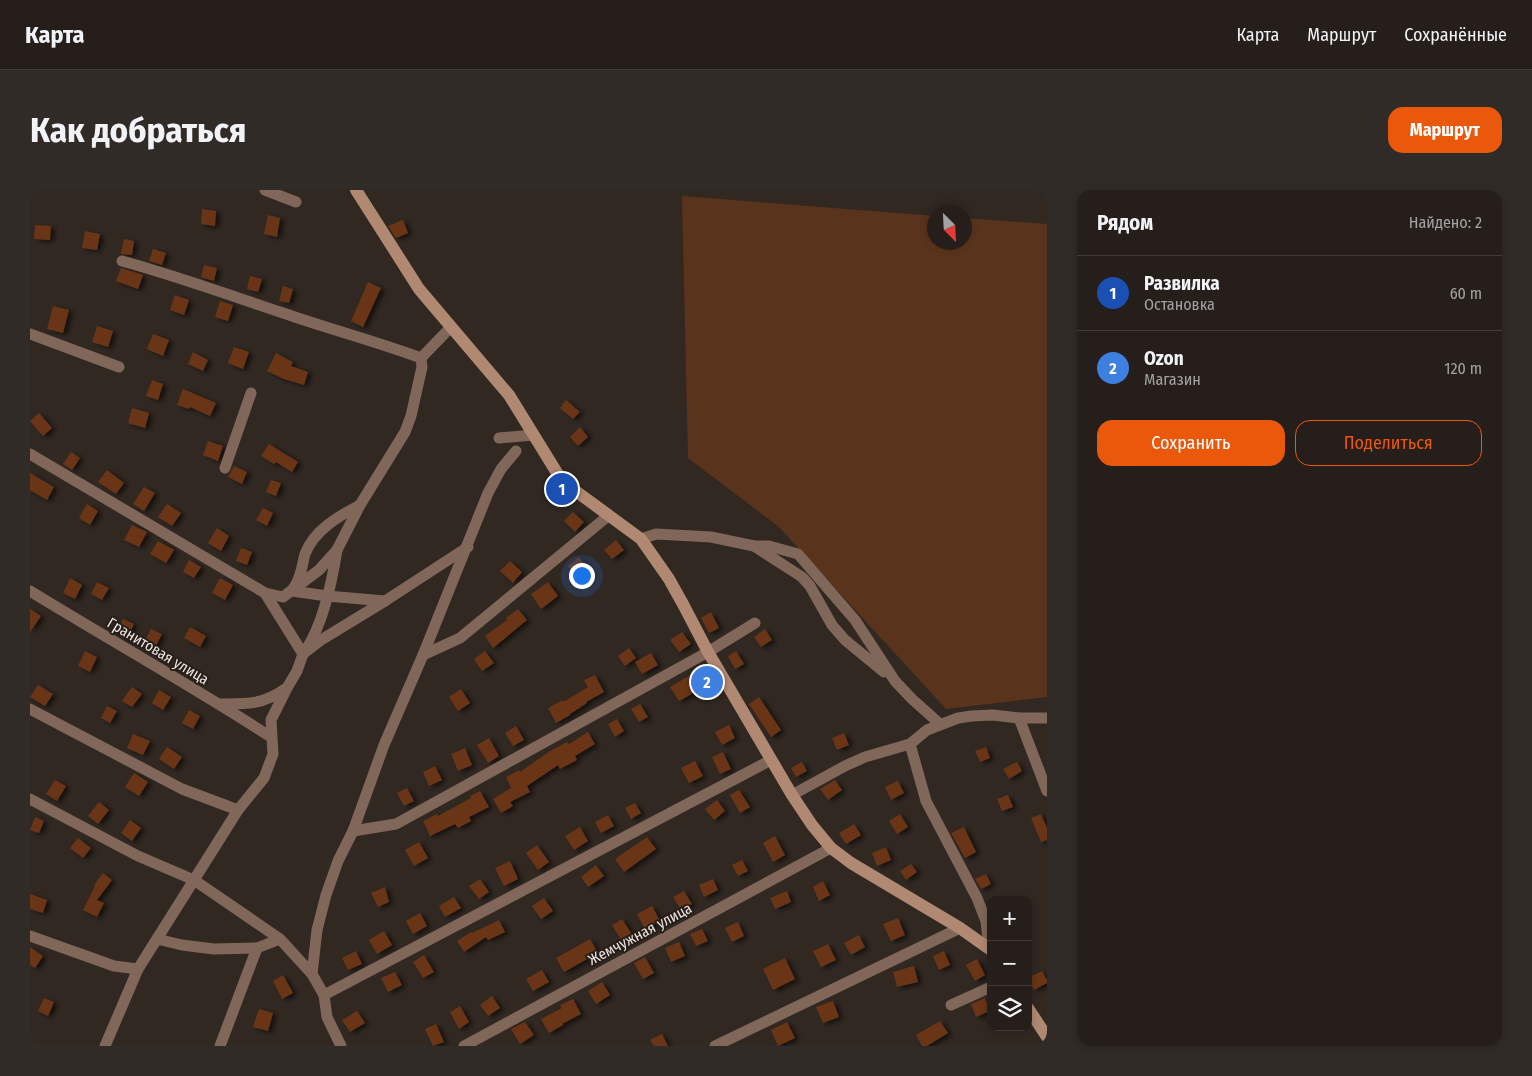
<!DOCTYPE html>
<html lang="ru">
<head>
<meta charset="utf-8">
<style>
	body { margin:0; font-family:"Fira Sans Condensed",sans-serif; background:#312b27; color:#f1f3f6 }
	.controls { position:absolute; right:15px; bottom:15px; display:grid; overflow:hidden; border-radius:10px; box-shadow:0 2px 8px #0003 }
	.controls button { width:45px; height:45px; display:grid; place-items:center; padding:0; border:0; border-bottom:1px solid #423c39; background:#251e1a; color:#f1f3f6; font:25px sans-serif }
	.compass { position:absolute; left:897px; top:15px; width:45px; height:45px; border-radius:50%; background:#251e1a; box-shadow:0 2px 8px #0003; rotate:156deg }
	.you { position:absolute; left:551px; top:385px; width:18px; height:18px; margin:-12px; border:4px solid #fff; border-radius:50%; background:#1a73e8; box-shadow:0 0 0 8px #1a73e833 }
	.badge { display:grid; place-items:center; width:32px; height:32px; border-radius:50%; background:#ea580c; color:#fff; font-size:16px; font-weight:700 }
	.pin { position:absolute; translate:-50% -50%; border:2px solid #fff; box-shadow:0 1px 5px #0006 }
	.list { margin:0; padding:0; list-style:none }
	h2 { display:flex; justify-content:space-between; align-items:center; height:65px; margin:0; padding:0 20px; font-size:21px }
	h2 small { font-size:16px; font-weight:400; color:#a3a2a2 }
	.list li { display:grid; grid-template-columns:32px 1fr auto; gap:15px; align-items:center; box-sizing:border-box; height:75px; padding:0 20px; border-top:1px solid #423c39 }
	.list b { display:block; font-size:19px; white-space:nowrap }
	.list p { margin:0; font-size:16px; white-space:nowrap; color:#a3a2a2 }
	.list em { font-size:16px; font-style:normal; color:#a3a2a2 }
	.actions { display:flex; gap:10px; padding:15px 20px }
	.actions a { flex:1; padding:11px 0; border:1px solid #ea580c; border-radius:15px; text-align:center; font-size:18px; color:#ea580c }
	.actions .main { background:#ea580c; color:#fff }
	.icon { flex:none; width:28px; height:28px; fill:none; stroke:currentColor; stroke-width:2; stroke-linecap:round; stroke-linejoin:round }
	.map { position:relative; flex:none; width:1017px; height:856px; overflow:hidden; border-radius:15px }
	header { display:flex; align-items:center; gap:30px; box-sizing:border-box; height:70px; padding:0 25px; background:#251e1a; border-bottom:1px solid #423c39 }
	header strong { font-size:24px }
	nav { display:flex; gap:28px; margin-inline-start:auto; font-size:18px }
	.intro { display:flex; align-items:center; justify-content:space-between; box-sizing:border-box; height:120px; padding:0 30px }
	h1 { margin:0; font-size:35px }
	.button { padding:12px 22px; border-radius:15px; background:#ea580c; color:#fff; font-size:18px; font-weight:700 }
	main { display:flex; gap:30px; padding:0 30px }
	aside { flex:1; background:#251e1a; border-radius:15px; box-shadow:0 2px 8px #0003 }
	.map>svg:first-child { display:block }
	.green { fill:#59331c }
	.building { fill:#693615; filter:url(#shadow) }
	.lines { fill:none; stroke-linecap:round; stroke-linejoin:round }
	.street { stroke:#806759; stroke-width:11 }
	.secondary { stroke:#b18973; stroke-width:12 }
	.labels { text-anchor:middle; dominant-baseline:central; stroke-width:4; stroke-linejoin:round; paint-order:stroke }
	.street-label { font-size:15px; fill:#ebe5e1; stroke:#271e19 }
</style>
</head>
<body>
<header>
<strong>Карта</strong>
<nav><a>Карта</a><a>Маршрут</a><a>Сохранённые</a></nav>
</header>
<div class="intro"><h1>Как добраться</h1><a class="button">Маршрут</a></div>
<main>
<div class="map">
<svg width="1017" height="856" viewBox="0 0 1017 856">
	<defs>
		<filter id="shadow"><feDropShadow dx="4" dy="2" stdDeviation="2.5" flood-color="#0009"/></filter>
	</defs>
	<rect width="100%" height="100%" fill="#312822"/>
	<polygon class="green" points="652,6 904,26 904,52 934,52 935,28 1017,34 1017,507 916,519 749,337 658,268"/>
	<g class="building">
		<polygon points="172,19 186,21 185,36 171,34"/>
		<polygon points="238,25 250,28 247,47 234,44"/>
		<polygon points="373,30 378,43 366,48 358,36"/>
		<polygon points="5,35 21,36 20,50 4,49"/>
		<polygon points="55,41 70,44 67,60 52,58"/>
		<polygon points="94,49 104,51 102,65 91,64"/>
		<polygon points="123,59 136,63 132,75 119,71"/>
		<polygon points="174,75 187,78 184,91 171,87"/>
		<polygon points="91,78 113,85 108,99 86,91"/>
		<polygon points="220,86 232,89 228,102 217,99"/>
		<polygon points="338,92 351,98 333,137 321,131"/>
		<polygon points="253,96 263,99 259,113 249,111"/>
		<polygon points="145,105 159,110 154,125 140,120"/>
		<polygon points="190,111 203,115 198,131 185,127"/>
		<polygon points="23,116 39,120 33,143 17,139"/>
		<polygon points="67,136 83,141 78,157 62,152"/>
		<polygon points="123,144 139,150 133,166 117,159"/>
		<polygon points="204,157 219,162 213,179 198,173"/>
		<polygon points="163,162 178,170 173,181 158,174"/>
		<polygon points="246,163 263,172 261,176 278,182 274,195 254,189 237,181"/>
		<polygon points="122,190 133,194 128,210 116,206"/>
		<polygon points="153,199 186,213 180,226 160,217 159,219 147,215"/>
		<polygon points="536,210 550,222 543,229 530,218"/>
		<polygon points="102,218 119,223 115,238 98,233"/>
		<polygon points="9,223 22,238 13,246 0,231"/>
		<polygon points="550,237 558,247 548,256 540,247"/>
		<polygon points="178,251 193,256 188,271 173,265"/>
		<polygon points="239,254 268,272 262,282 246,272 244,274 231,266"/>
		<polygon points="41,262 50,268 42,280 33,274"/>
		<polygon points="204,276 217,282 212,294 198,287"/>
		<polygon points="77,280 94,293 86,304 68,292"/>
		<polygon points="0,283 24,297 17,310 0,300"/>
		<polygon points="241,290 251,293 246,306 236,302"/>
		<polygon points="114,297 125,303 114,321 103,314"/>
		<polygon points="57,314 68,321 60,335 49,328"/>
		<polygon points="137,314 151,323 142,336 128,327"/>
		<polygon points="233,318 243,323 237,336 226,330"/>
		<polygon points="543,322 554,332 545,342 534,331"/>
		<polygon points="102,335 117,342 109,357 94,350"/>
		<polygon points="187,338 199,346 191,361 178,353"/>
		<polygon points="586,350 594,360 582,369 574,360"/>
		<polygon points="128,351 144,360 136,373 120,364"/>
		<polygon points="211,358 222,362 217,375 206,371"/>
		<polygon points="549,367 562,384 551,393 538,376"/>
		<polygon points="159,370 171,377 164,388 153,382"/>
		<polygon points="480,371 492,382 483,393 470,381"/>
		<polygon points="40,388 52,395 45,409 33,403"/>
		<polygon points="190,388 203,395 195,410 182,403"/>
		<polygon points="67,392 79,398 72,410 61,404"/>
		<polygon points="518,392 528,406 511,419 501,404"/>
		<polygon points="0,419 11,426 0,442"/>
		<polygon points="488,419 497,430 463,458 455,446 477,430 476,428"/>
		<polygon points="681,422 689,438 679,443 671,428"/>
		<polygon points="93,429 104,434 98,447 87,441"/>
		<polygon points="160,437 176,446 170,457 154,448"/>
		<polygon points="121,439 132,444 124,460 113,454"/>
		<polygon points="735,439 742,450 731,457 724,447"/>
		<polygon points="652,442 661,454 649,462 640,450"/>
		<polygon points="599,458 606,468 595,476 588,466"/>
		<polygon points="55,461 67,467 60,482 48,476"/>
		<polygon points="455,461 464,473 452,481 444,469"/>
		<polygon points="706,461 714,474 705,479 698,466"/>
		<polygon points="621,463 628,475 612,484 605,472"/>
		<polygon points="672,478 682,495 670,502 669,500 649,511 640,497"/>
		<polygon points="565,485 574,502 556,512 557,513 540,524 540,525 526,533 518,518 533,510 533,512 558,497 554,490"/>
		<polygon points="8,495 23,504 15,516 0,507"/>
		<polygon points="102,497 112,504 102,517 92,511"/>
		<polygon points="431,499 440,513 428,521 419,507"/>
		<polygon points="129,500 141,507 133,520 122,513"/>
		<polygon points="729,507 751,540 741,547 719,514"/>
		<polygon points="610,514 618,527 609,532 601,519"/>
		<polygon points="77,516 87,521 80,533 71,528"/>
		<polygon points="159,520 170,526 163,539 152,533"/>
		<polygon points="587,529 594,541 585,547 578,534"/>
		<polygon points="699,535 705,548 692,555 685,542"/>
		<polygon points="486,536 494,550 483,556 475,543"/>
		<polygon points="558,542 565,554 545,566 547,570 530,579 528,575 497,596 500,602 480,612 483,616 471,623 463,609 481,598 476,587 489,580 490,582 520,561 537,552 539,554"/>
		<polygon points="814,543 819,555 807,560 802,548"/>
		<polygon points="103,544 120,551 113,565 97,558"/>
		<polygon points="459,548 469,566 458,573 447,555"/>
		<polygon points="137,557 152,567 144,579 129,569"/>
		<polygon points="956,557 960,568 950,572 945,561"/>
		<polygon points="435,558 442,575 428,581 421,564"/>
		<polygon points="693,562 701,579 690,584 682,567"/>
		<polygon points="665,571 673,586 659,593 651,578"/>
		<polygon points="772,572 777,581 766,587 761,578"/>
		<polygon points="987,572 992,581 979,589 973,579"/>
		<polygon points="405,576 412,590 399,596 393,582"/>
		<polygon points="104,583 118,592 109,606 95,597"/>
		<polygon points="25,590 36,596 27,611 16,604"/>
		<polygon points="805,590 812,600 798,610 790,599"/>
		<polygon points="868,591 874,603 861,610 855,597"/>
		<polygon points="377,598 384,611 374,616 367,603"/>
		<polygon points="709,600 720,617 710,623 700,605"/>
		<polygon points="450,601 459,617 439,627 441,631 428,638 425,634 400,646 393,631 407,624 408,626 441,608 440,606"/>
		<polygon points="978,605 983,617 972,621 967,609"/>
		<polygon points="687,610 695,621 684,630 675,619"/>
		<polygon points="69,612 79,620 68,634 58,626"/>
		<polygon points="605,613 611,623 601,629 595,618"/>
		<polygon points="870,624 878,637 867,644 859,631"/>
		<polygon points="1011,624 1017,638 1017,650 1011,652 1001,628"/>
		<polygon points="578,625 584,636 571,643 565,632"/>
		<polygon points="5,627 14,631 9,643 0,640"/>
		<polygon points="100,630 111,638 102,651 91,643"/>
		<polygon points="824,634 831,645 816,654 809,643"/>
		<polygon points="550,637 558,651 544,660 535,646"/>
		<polygon points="934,637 946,662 935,668 921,643"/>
		<polygon points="745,646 755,665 743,672 733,653"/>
		<polygon points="617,647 626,659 594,682 585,669"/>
		<polygon points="48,648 61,658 53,668 40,658"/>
		<polygon points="389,652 398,668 384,676 375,660"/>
		<polygon points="507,655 519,672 508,680 496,663"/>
		<polygon points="856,657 861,670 847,676 842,663"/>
		<polygon points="712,670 718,681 708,686 702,675"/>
		<polygon points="480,671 488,689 474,696 465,678"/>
		<polygon points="881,674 887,682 876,690 870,681"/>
		<polygon points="566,675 574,686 558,697 551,687"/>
		<polygon points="73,683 82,690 67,710 74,713 67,727 53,720 65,696 64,695"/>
		<polygon points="956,684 961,694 951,699 945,689"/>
		<polygon points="450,689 459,702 449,709 439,696"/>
		<polygon points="683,689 688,700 674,707 669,695"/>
		<polygon points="793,691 800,705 789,711 783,697"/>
		<polygon points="355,697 359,712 348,717 341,703"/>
		<polygon points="654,701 662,714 651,720 643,707"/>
		<polygon points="757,701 761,712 745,719 740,708"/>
		<polygon points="0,704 17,710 13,723 0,719"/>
		<polygon points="424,707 431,718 415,727 409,716"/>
		<polygon points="514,708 523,721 511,729 502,716"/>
		<polygon points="622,716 630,731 615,739 607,724"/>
		<polygon points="390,723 397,736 383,744 376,731"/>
		<polygon points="868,728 875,745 861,751 853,734"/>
		<polygon points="592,729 603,746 593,753 582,735"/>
		<polygon points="469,730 475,742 458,750 456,747 434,762 427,751 441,742 442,743"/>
		<polygon points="708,732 714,746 702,752 695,738"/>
		<polygon points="672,739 678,751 666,756 660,744"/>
		<polygon points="354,741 362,755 347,764 339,750"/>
		<polygon points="829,745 835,757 821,765 814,753"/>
		<polygon points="560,749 568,763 534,782 526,768"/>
		<polygon points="649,752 655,766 641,772 635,758"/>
		<polygon points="798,754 806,770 791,777 783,761"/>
		<polygon points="0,757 13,766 5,778 0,775"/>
		<polygon points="326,761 332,774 318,780 312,768"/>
		<polygon points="914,761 920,775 909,780 903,766"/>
		<polygon points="394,765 404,782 393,788 383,772"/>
		<polygon points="615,767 624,783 613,789 604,773"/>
		<polygon points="755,768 765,789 743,800 733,779"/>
		<polygon points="947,769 955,785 945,791 936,775"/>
		<polygon points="884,776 888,792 867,797 863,782"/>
		<polygon points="512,780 519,792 503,801 496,789"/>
		<polygon points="1012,781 1017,790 1017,793 1004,800 998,788"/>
		<polygon points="365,782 372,795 358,802 351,788"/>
		<polygon points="253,785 263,803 252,809 243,791"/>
		<polygon points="572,792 580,805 566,814 558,801"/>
		<polygon points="462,806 470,818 458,826 450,815"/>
		<polygon points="14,808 24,812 18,826 8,821"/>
		<polygon points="955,808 960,821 946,827 941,814"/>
		<polygon points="543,809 551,824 532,834 533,835 519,843 511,829 532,818 530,815"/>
		<polygon points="803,811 809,827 793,833 786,817"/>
		<polygon points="430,816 439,832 429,839 420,822"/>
		<polygon points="229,819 243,823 238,841 223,837"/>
		<polygon points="327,821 335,833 320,842 312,830"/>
		<polygon points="910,831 918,843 897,856 892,856 886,845"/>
		<polygon points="495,832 504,845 490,854 481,839"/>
		<polygon points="757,832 765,848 748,856 741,840"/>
		<polygon points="406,834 414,852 403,856 395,839"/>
		<polygon points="632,844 638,856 624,856 620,850"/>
	</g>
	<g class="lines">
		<g class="street">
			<polyline points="235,0 266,12"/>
			<path d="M92 71C147 86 199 105 253 123 299 139 345 151 391 168L392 177 381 226 375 242 330 315 307 360 289 380 253 407 235 403"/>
			<polyline points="0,144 89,177"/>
			<polyline points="391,168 421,137"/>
			<polyline points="469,248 504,245"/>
			<polyline points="0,264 235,403 273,464 267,481 257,498 241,530 243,564 234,588 208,620 108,779 75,856"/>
			<polyline points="195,278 221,203"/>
			<path d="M330 315C309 326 284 340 275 364 273 371 272 380 269 387 268 392 264 396 262 401L297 406 355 411"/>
			<polyline points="611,349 626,344 681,347 724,356 739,356 768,364 825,430 865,491 882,509 910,534"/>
			<polyline points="724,356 772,387 780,396 802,435 815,450 854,482"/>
			<path d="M0 401C80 450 162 496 241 547"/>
			<path d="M277 458C294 431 302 392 307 360"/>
			<polyline points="273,464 291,450 355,411 438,357"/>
			<polyline points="393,465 430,448 578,326"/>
			<path d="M190 514C217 514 232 515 255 499"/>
			<polyline points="0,519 152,599 208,620"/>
			<polyline points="989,528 1017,601"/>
			<polyline points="880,554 896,611 947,708 956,731 959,758"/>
			<polyline points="762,605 815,576 835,567 880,554 897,540 928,528 942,526 962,525 989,528 1017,528"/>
			<polyline points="0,609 108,666 164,690 250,749 282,784 294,805 297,827 311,856"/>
			<polyline points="323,641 366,634 678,462 725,433"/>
			<polyline points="0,746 84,776 108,779"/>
			<polyline points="127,749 152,755 184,759 227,758 250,749"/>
			<polyline points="282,784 287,740 296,705 308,671 323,641 354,555 393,465 458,303 471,279 486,261"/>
			<polyline points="294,805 741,570"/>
			<polyline points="921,815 961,797"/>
			<polyline points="190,856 227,758"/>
			<polyline points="434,856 801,658"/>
			<polyline points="685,856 930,738"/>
		</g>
		<g class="secondary">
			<polyline points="326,0 389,99 479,205 532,291 611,349 639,389 654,416 678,462 762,605 782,635 801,658 821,673 930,738 961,760"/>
			<polyline points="998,818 1017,847"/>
		</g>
	</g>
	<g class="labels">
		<g class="street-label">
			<text transform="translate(128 461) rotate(31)">Гранитовая улица</text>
			<text transform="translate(610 744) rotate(-28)">Жемчужная улица</text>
		</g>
	</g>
</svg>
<div class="controls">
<button>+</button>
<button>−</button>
<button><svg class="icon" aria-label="layers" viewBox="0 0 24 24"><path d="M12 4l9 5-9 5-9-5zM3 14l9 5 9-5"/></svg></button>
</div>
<svg class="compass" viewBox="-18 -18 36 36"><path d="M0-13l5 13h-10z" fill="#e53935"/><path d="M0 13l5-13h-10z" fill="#a3a2a2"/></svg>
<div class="you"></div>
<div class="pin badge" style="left:532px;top:299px;background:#1a4fb4">1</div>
<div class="pin badge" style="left:677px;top:492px;background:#3f7fe0">2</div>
</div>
<aside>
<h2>Рядом<small>Найдено: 2</small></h2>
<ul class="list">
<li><span class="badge" style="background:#1a4fb4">1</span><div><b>Развилка</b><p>Остановка</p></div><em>60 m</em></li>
<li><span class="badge" style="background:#3f7fe0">2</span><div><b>Ozon</b><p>Магазин</p></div><em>120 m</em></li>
</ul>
<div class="actions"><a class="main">Сохранить</a><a>Поделиться</a></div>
</aside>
</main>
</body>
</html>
